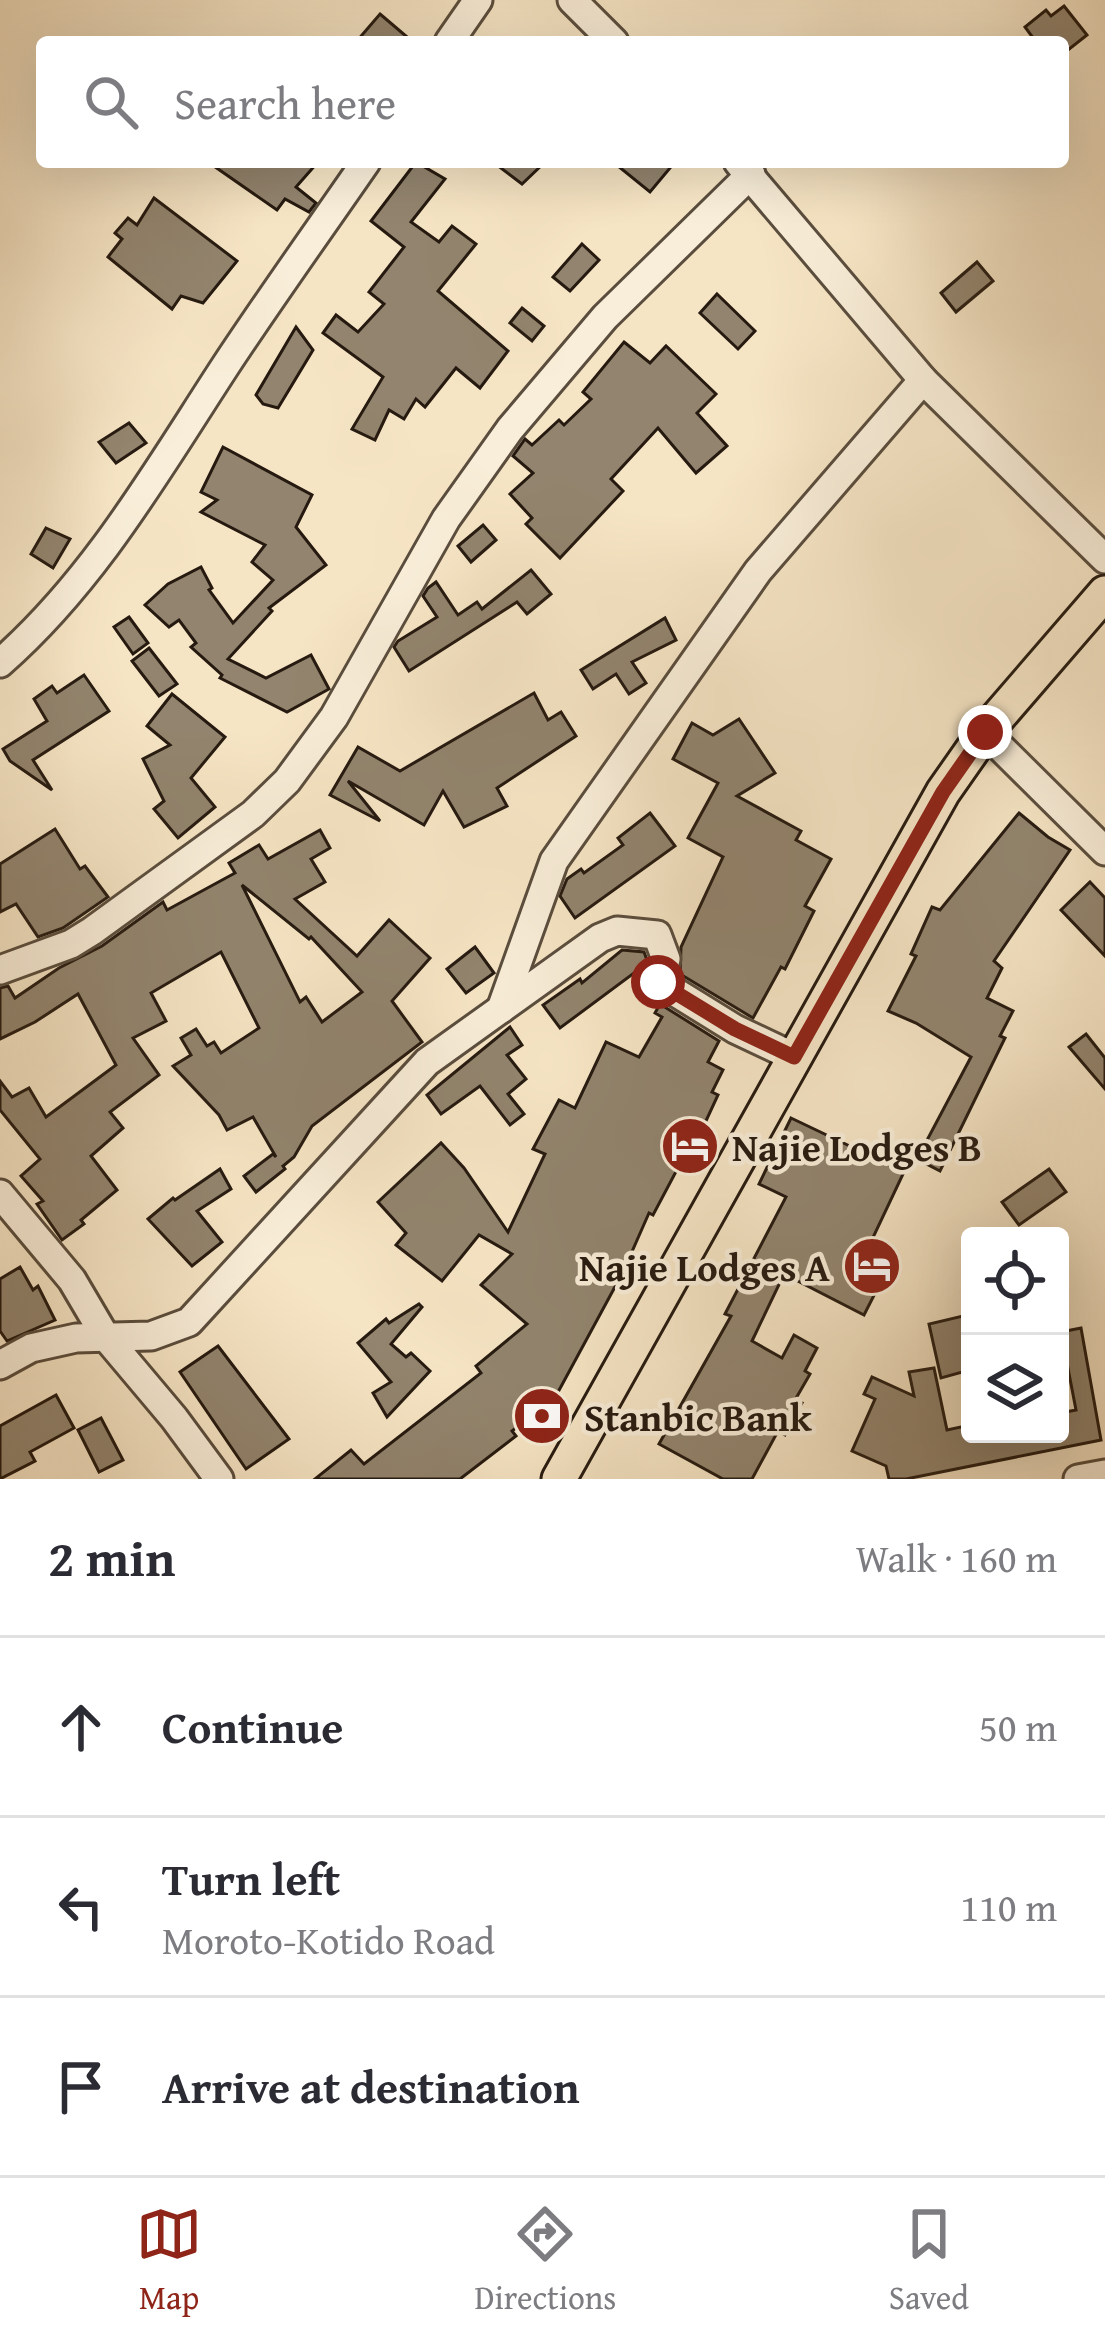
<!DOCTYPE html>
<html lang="en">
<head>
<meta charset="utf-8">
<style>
	body { margin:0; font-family:"Gentium Book Plus",serif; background:#f2f2f3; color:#2b2b33 }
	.controls { position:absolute; right:36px; bottom:36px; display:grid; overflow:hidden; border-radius:12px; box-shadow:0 12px 48px #0002 }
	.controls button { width:108px; height:108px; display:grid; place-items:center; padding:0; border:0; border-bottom:3px solid #e1e1e2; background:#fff; color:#2b2b33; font:60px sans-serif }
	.stop { position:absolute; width:36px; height:36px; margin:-27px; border:9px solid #8f2418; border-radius:50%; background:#fff }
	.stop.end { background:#8f2418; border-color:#fff; box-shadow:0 3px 12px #0008 }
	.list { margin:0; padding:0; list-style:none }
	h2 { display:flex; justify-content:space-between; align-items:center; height:156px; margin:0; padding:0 48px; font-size:51px }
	h2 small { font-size:39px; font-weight:400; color:#7c7c81 }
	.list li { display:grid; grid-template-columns:78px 1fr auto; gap:36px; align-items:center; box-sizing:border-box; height:180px; padding:0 48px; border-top:3px solid #e1e1e2 }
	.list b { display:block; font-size:45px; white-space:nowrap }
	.list p { margin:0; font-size:39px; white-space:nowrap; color:#7c7c81 }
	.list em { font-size:39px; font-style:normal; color:#7c7c81 }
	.icon { flex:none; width:66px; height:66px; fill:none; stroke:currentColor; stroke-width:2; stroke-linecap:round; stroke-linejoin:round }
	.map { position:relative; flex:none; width:1105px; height:1479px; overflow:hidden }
	.search { position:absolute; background:#fff; box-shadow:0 12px 48px #0002; left:36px; right:36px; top:36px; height:132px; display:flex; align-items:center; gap:30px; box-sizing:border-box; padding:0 42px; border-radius:12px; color:#7c7c81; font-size:45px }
	.sheet { height:696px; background:#fff }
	nav { display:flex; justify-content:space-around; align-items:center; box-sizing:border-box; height:168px; border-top:3px solid #e1e1e2; background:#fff; font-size:33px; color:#7c7c81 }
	nav a { display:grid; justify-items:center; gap:6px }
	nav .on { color:#8f2418 }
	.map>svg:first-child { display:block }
	.building { fill:#92846e; stroke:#261a10; stroke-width:3; fill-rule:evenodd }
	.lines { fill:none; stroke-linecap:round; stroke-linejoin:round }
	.minor-casing { stroke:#5a4d3d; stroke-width:33 }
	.major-casing { stroke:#261a10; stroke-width:39 }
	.minor { stroke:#f9eed9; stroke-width:27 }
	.major { stroke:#f6e5c5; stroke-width:33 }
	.route { stroke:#8f2418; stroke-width:15 }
	.labels { text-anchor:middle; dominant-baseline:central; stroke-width:9; stroke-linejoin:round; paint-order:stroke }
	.poi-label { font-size:39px; font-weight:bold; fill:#261a10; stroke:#f9eed9; text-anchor:start }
</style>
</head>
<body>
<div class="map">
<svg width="1105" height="1479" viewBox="0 0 1105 1479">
	<rect width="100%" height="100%" fill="#f6e5c5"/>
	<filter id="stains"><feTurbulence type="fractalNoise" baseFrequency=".00167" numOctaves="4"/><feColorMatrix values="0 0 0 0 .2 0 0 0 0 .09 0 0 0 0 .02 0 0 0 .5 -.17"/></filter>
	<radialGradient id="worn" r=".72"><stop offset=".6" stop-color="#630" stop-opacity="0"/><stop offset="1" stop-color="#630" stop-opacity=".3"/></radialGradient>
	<g class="building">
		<polygon points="1064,6 1087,35 1063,54 1063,42 1036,42 1025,27 1046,10 1051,16"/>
		<polygon points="380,14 413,42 356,42"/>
		<polygon points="208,162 318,162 296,187 316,203 309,212 285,199 277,210"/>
		<polygon points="416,162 445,179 411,222 439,242 452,226 476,244 438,291 508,351 480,388 456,368 425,407 416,399 404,419 389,410 375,440 352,429 383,377 323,333 336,315 358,332 384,304 369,292 404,247 371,221"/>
		<polygon points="493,162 545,162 522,184"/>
		<polygon points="613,162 675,162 650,192"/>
		<polygon points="154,198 237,261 203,303 181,296 172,309 108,257 122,239 115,233 128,218 137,225"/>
		<polygon points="582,244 599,260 570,291 553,277"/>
		<polygon points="977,262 993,281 956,312 941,293"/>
		<polygon points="717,294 755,331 738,349 700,313"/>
		<polygon points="522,308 544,326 532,341 510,323"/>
		<polygon points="296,327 313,350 278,408 263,404 256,395"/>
		<polygon points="624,342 650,363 666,346 716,394 697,413 727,446 696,473 658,428 611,479 623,491 560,558 526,524 532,518 510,494 533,473 513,456 525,439 532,445 559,420 564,425 591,399 583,392"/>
		<polygon points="129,423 146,443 116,463 99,442"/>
		<polygon points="223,447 312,495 296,527 326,565 269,608 272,611 228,659 266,678 311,655 329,689 287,712 220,678 222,675 191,647 196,643 179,620 169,627 145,605 168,584 201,567 212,588 209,590 233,623 273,580 252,562 265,545 201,512 217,500 201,492"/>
		<polygon points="483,525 496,540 471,562 458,546"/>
		<polygon points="46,528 70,539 53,568 31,554"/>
		<polygon points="531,570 551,594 527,614 517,602 409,671 394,647 398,641 437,617 423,596 428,588 436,582 458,615 477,602 482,609"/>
		<polygon points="129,617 148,643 133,654 114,627"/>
		<polygon points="665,618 676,640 632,662 646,683 629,694 616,674 593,689 581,670"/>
		<polygon points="149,648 177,684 159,696 132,661"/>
		<polygon points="84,675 109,711 33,760 52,790 10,761 3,749 47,721 34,699 52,686 57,693"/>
		<polygon points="534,693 548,720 561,712 576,736 497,788 507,806 464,827 443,791 424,825 348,781 380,821 330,795 358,747 400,771"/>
		<polygon points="172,694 225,737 191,778 215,807 178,838 154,809 164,801 143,759 170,745 147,726"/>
		<polygon points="739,719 775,773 737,796 801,831 796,840 831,859 805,906 814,911 785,969 781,967 753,1018 680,974 681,947 723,857 688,838 718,783 673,759 692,723 713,735"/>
		<polygon points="650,813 675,846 575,918 560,896 567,879 581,869 584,873 623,845 618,838"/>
		<polygon points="1019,813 1048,837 1070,850 994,961 1002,968 987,998 1013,1011 1000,1036 1005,1038 940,1171 917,1159 971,1057 916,1023 888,1011 916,956 911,954 932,907 940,910"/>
		<polygon points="55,829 80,869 85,866 108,897 63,928 38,937 16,904 0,912 0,864"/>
		<path d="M320 830 330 848 311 859 325 882 295 899 357 956 389 920 430 958 392 1001 422 1042 312 1126 294 1157 283 1166 285 1169 256 1192 244 1176 273 1154 276 1157 253 1117 227 1130 219 1115 173 1066 191 1055 181 1038 196 1029 207 1046 214 1042 221 1053 259 1028 221 952 151 993 166 1021 133 1038 159 1075 110 1112 123 1128 91 1156 117 1190 81 1220 84 1224 62 1240 37 1204 43 1201 21 1176 40 1159 0 1110V1081L12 1097 29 1088 46 1117 116 1065 78 994 35 1022 0 1039V988L8 986 15 998 59 968 102 946 163 902 167 910 235 873 229 863 259 845 268 859ZM242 885 309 939 311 937 362 992 322 1022 306 997 300 1002Z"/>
		<polygon points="1090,882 1105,898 1105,956 1061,910"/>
		<polygon points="475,947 494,973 466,993 447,969"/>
		<polygon points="622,950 644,952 647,960 643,973 638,970 560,1028 543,1005 580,979 582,983"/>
		<polygon points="660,1004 719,1041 708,1062 723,1070 712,1092 718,1095 693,1149 689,1147 653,1215 649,1213 623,1272 557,1394 512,1431 516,1436 460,1479 315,1479 351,1450 364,1464 481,1373 476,1366 527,1324 481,1285 512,1254 479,1235 442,1281 396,1245 406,1233 378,1202 441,1143 464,1168 508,1232 545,1154 533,1149 559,1100 575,1108 606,1042 639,1057 662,1017 655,1013"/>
		<polygon points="510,1027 522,1045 507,1055 526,1079 508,1094 524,1114 510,1125 480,1086 441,1114 427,1095"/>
		<polygon points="1086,1034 1105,1058 1105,1089 1069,1047"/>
		<polygon points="791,1118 904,1172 868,1248 892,1260 864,1315 784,1274 752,1341 782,1358 794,1335 817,1348 805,1371 810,1374 795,1400 802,1403 785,1435 778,1431 752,1479 723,1479 659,1444 731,1316 725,1314 786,1197 759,1184"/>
		<polygon points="220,1169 231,1189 197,1211 222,1242 192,1266 148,1219 173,1198 175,1200"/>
		<polygon points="1049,1169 1066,1192 1019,1225 1002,1202"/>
		<polygon points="20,1267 33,1290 38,1286 55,1320 7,1341 0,1331 0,1279"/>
		<polygon points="419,1304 422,1307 391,1344 406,1357 411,1353 430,1371 387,1417 373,1393 391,1382 358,1343 386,1319 389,1323"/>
		<polygon points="967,1315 970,1370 941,1378 929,1324"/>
		<polygon points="1081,1328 1101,1440 906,1479 889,1479 886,1466 852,1451 875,1399 864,1394 872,1377 914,1396 909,1372 934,1368 947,1430 970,1425 970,1434 1060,1434 1060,1413 1076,1410 1061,1332"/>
		<polygon points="218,1346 289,1439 246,1469 180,1372"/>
		<polygon points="56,1395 74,1428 30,1452 35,1461 0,1479 0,1426"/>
		<polygon points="101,1418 123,1460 99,1472 78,1430"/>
	</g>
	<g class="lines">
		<defs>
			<g id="minor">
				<polyline points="572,0 614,42"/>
				<polyline points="449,42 478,0"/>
				<polyline points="738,162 923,380 1105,559"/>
				<path d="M0 663C95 580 158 469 226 365 271 297 319 230 366 162"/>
				<polyline points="985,732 1105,851"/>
				<polyline points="0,970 71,944 92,931 253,814 287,781 334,717 446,519 510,429 605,317 751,174"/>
				<polyline points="501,1009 554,861 758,571 923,380"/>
				<polyline points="0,1194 72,1280 105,1336 174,1418 219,1479"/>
				<polyline points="0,1365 31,1348 76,1338 151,1336 189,1322 427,1062 600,938 617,931 657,935 666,959 659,982 735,1029 794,1057"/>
				<polyline points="1078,1479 1105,1474"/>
			</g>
			<polyline id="major" points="559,1479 943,792 985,732 1105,593"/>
		</defs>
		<use href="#minor" class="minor-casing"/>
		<use href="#major" class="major-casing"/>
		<use href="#minor" class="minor"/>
		<use href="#major" class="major"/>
	</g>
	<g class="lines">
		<polyline class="route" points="658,982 735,1029 794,1057 943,792 985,732"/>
	</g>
	<defs>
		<symbol id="hotel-disc" viewBox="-11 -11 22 22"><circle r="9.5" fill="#8f2418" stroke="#f9eed9"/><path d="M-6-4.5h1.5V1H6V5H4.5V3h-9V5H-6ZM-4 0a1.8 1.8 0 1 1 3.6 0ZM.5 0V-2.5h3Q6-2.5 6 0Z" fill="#fff"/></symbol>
		<symbol id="bank-disc" viewBox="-11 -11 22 22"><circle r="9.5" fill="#8f2418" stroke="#f9eed9"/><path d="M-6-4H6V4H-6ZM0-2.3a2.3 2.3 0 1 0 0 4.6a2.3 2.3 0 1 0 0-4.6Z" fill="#fff"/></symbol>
	</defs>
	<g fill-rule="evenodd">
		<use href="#hotel-disc" x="657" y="1113" width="66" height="66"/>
		<use href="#hotel-disc" x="839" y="1233" width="66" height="66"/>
		<use href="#bank-disc" x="509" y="1383" width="66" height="66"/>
	</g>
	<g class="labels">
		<g class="poi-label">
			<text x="732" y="1146">Najie Lodges B</text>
			<text x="830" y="1266" text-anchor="end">Najie Lodges A</text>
			<text x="584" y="1416">Stanbic Bank</text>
		</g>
	</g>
	<rect width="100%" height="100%" filter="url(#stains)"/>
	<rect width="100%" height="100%" fill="url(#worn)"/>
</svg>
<div class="controls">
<button><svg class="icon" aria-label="locate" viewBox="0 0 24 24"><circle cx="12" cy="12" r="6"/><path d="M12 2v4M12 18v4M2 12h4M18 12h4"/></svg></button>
<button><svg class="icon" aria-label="layers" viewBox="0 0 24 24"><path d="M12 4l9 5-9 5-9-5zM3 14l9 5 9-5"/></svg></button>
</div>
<div class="stop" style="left:658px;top:982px"></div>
<div class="stop end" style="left:985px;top:732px"></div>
<div class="search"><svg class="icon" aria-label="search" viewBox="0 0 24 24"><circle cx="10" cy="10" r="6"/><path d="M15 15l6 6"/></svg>Search here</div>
</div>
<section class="sheet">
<h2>2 min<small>Walk · 160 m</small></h2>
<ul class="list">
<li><svg class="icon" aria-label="ahead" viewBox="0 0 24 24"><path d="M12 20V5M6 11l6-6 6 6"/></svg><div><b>Continue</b></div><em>50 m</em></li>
<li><svg class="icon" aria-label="left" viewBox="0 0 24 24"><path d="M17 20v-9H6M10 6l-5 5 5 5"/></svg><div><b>Turn left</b><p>Moroto-Kotido Road</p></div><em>110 m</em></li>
<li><svg class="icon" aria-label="arrive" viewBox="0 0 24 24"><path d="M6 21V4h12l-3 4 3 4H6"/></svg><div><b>Arrive at destination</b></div></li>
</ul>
</section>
<nav>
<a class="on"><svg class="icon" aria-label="map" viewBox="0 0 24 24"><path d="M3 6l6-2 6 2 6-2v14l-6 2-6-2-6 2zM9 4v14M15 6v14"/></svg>Map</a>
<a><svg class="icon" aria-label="directions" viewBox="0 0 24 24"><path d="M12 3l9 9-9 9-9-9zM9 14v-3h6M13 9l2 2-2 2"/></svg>Directions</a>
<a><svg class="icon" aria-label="saved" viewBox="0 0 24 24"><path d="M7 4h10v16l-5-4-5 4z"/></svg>Saved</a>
</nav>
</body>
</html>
